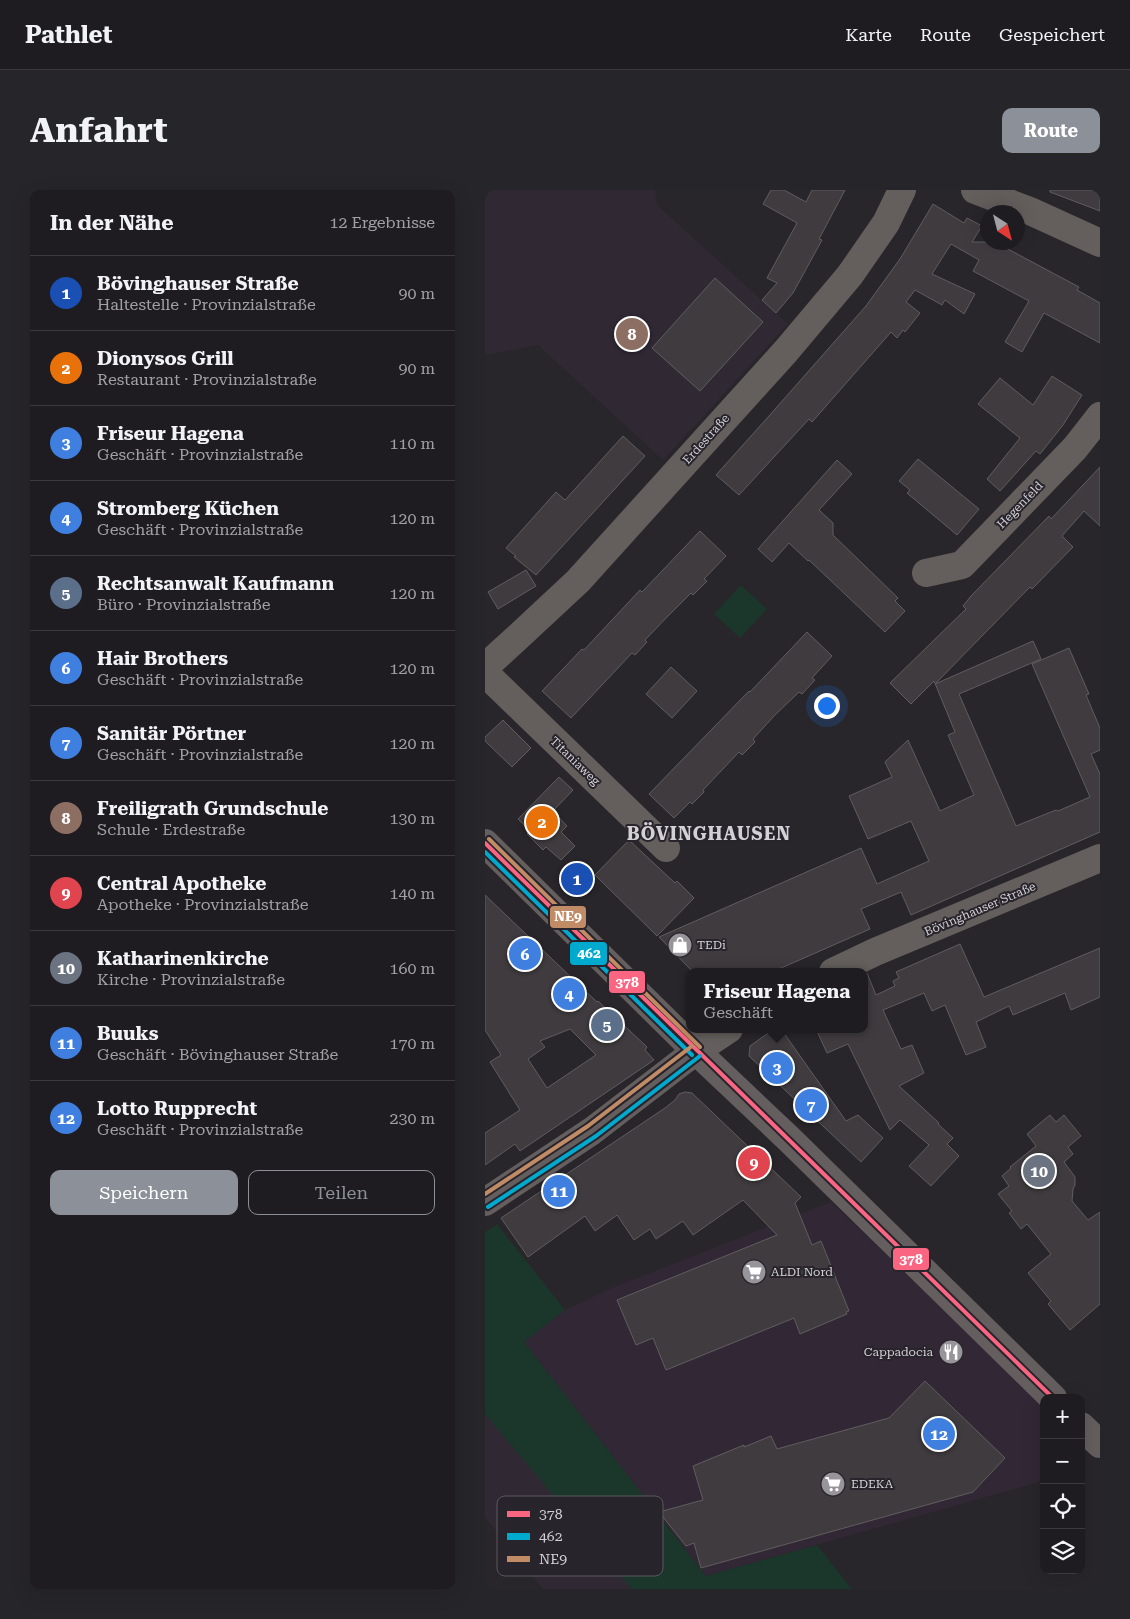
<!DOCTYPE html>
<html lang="de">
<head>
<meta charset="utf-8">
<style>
	body { margin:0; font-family:"Roboto Serif",serif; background:#262529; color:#f1f3f6 }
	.controls { position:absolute; right:15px; bottom:15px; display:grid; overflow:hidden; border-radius:10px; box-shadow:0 5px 20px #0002 }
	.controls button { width:45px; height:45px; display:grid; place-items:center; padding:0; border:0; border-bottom:1px solid #3c3a3e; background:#1e1c20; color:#f1f3f6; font:25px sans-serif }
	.compass { position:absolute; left:495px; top:15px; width:45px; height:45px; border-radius:50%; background:#1e1c20; box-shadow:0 5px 20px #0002; rotate:144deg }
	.you { position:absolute; left:341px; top:515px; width:18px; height:18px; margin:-12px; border:4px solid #fff; border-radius:50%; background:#1a73e8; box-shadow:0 0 0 8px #1a73e833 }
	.badge { display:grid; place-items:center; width:32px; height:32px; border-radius:50%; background:#8c9099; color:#fff; font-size:16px; font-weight:700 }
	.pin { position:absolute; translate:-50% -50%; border:2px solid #fff; box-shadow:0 1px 5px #0006 }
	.popup { position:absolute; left:201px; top:778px; width:182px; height:65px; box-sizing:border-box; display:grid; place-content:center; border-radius:10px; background:#1e1c20; filter:drop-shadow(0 1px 4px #0005); font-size:16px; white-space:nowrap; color:#a1a1a5 }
	.popup b { font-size:19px; color:#f1f3f6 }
	.popup::after { content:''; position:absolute; left:50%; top:100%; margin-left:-10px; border:10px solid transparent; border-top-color:#1e1c20 }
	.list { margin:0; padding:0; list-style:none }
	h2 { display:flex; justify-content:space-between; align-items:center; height:65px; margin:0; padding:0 20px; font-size:21px }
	h2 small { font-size:16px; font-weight:400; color:#a1a1a5 }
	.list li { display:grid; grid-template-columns:32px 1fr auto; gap:15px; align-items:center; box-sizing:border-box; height:75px; padding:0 20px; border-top:1px solid #3c3a3e }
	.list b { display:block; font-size:19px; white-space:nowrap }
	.list p { margin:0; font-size:16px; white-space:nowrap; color:#a1a1a5 }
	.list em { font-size:16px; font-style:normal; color:#a1a1a5 }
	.actions { display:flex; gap:10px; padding:15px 20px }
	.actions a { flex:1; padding:11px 0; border:1px solid #8c9099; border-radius:10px; text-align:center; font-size:18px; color:#8c9099 }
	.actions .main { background:#8c9099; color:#fff }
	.icon { flex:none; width:28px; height:28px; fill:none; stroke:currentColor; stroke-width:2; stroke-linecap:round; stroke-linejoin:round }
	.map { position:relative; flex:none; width:615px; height:1399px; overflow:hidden; border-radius:10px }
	header { display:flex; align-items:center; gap:30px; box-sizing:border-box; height:70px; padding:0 25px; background:#1e1c20; border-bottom:1px solid #3c3a3e }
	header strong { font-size:24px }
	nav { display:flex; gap:28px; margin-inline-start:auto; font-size:18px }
	.intro { display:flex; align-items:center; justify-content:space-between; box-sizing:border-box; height:120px; padding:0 30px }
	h1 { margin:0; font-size:35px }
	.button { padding:12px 22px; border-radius:10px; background:#8c9099; color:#fff; font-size:18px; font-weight:700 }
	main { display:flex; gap:30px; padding:0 30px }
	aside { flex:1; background:#1e1c20; border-radius:10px; box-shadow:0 5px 20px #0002 }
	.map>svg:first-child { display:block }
	.commercial { fill:#322835 }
	.built { fill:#302934 }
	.green { fill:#1b362a }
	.building { fill:#3f3b3e; stroke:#605d60; fill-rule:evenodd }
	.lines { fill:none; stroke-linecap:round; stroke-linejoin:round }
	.minor { stroke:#645f5d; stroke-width:28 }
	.major { stroke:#645f5e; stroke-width:28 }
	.bus-1-casing { stroke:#28242c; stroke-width:8 }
	.bus-2-casing { stroke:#28242c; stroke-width:8 }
	.bus-3-casing { stroke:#28242c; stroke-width:8 }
	.bus-1 { stroke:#fa6682; stroke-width:4 }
	.bus-2 { stroke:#00a9ce; stroke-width:4 }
	.bus-3 { stroke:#c18c65; stroke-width:4 }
	.labels { text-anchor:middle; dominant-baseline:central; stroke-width:4; stroke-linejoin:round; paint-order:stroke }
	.street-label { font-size:12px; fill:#d4d1d6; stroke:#28242c }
	.poi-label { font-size:12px; fill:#d4d1d6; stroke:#28242c; text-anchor:start }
	.district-label { font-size:18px; font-weight:bold; letter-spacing:1px; fill:#d4d1d6; stroke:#28242c }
	.key { fill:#28242c; stroke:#5c585f; stroke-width:1 }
	.key-label { font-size:14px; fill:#d4d1d6 }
	.line-badge { stroke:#28242c; stroke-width:2 }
	.badge-label { font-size:14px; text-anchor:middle; font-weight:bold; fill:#fff }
</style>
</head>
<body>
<header>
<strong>Pathlet</strong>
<nav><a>Karte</a><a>Route</a><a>Gespeichert</a></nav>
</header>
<div class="intro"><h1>Anfahrt</h1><a class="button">Route</a></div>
<main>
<aside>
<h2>In der Nähe<small>12 Ergebnisse</small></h2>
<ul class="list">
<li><span class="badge" style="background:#1a4fb4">1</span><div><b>Bövinghauser Straße</b><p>Haltestelle · Provinzialstraße</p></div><em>90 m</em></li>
<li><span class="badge" style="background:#e8710a">2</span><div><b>Dionysos Grill</b><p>Restaurant · Provinzialstraße</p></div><em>90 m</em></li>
<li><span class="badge" style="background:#3f7fe0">3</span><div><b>Friseur Hagena</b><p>Geschäft · Provinzialstraße</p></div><em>110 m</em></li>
<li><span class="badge" style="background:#3f7fe0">4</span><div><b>Stromberg Küchen</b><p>Geschäft · Provinzialstraße</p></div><em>120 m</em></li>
<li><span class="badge" style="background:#5c6f8a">5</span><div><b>Rechtsanwalt Kaufmann</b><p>Büro · Provinzialstraße</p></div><em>120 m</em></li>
<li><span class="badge" style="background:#3f7fe0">6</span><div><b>Hair Brothers</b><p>Geschäft · Provinzialstraße</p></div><em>120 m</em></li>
<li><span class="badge" style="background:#3f7fe0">7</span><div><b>Sanitär Pörtner</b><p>Geschäft · Provinzialstraße</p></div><em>120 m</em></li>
<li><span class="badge" style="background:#8d6e63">8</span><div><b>Freiligrath Grundschule</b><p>Schule · Erdestraße</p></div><em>130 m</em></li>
<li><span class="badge" style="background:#e0444e">9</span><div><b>Central Apotheke</b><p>Apotheke · Provinzialstraße</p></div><em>140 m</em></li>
<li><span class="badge" style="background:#6b7280">10</span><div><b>Katharinenkirche</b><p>Kirche · Provinzialstraße</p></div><em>160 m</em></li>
<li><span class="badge" style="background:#3f7fe0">11</span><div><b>Buuks</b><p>Geschäft · Bövinghauser Straße</p></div><em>170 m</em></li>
<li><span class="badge" style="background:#3f7fe0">12</span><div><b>Lotto Rupprecht</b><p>Geschäft · Provinzialstraße</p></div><em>230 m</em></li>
</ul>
<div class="actions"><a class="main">Speichern</a><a>Teilen</a></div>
</aside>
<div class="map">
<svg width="615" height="1399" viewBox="0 0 615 1399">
	<rect width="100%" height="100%" fill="#28262a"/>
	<polygon class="commercial" points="346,1012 559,1216 559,1286 554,1292 221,1386 39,1152 80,1120 127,1098"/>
	<g class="built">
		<polygon points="0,0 170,0 172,15 303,134 178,270 53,155 0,165"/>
		<polygon points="0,1224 118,1361 149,1399 58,1399 0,1327"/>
	</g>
	<g class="green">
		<polygon points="256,395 282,419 255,448 229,424"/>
		<polygon points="12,1034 80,1120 39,1152 221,1386 332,1355 367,1399 147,1399 0,1224 0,1042"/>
	</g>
	<g class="building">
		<polygon points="286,0 299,0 321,12 327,0 360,0 334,49 337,50 308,103 291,123 277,110 292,93 282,88 312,33 278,14"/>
		<polygon points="565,0 615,0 615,21 565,2"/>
		<polygon points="448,14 479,33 482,28 497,36 487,52 524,52 521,58 594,97 592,100 615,113 615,153 559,123 537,162 520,152 544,111 488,81 494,70 466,54 447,84 490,104 479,124 460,110 457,115 430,100 421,112 435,123 420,142 418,140 412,148 406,142 327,232 324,229 254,305 231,285 284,226 381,116 415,69"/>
		<polygon points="230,88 278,132 215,201 167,158"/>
		<polygon points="567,186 597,205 578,235 555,264 551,261 515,301 502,289 535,248 493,214 515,188 548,215"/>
		<polygon points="138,246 160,266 51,385 29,367 31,366 21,358 71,302 80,310"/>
		<polygon points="433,269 494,319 472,345 422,303 425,300 414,291"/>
		<polygon points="352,270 367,284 334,320 348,333 348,345 413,408 410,411 420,421 400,442 324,370 323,371 304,353 287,372 273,359"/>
		<polygon points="615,277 615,336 599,321 577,346 588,357 547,399 545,397 450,494 548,451 556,469 474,504 531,636 571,620 573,621 605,607 547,474 584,458 604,504 601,505 615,538 615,560 606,564 615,584 615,642 426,725 416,702 376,719 385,739 287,782 208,782 174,747 376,658 392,694 444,671 426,631 383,649 364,606 407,587 400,572 423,550 455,621 489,605 463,545 470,542 449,491 426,514 405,493 481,419 478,416 486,406 564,326 566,329"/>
		<polygon points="215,341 241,366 219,389 222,391 208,405 206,403 183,426 160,450 162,452 150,465 147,463 86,528 57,501 97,459 99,460 155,400 157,402"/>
		<polygon points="41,380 51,396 13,419 3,402"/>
		<polygon points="322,442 347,466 327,488 330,490 317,504 314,502 290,525 268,549 270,552 257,565 254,562 218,600 219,602 207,614 205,612 189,628 164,604 264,501 265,502"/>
		<polygon points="186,477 212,501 187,528 161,504"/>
		<polygon points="18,530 46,558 27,577 0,551 0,547"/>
		<polygon points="74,587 88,600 68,621 82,636 76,642 90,656 76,670 61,657 58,660 42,644 45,641 33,629"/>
		<polygon points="144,650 190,693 192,691 209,708 172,746 110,685"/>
		<path d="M0 705 112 812 113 811 162 857 160 860 169 870 35 961 30 954 0 975V943L35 920 5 872 16 865 0 840ZM85 839 111 865 62 898 43 869 60 857 55 851Z"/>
		<polygon points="475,754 499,807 615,758 615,807 586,820 580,803 528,825 524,816 491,832 501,857 481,865 460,815 447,821 439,803 398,820 416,859 427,855 439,883 414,896 454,933 453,934 468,948 462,954 474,966 446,996 424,976 444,955 415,930 405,940 363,854 342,863 331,839 380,839 380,784 382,783 391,805 410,796 408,791 414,788 411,782"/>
		<polygon points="289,839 296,839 361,931 373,925 398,948 376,972 264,866 265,856"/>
		<polygon points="200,902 207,903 316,1007 310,1013 327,1055 336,1051 364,1121 361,1122 362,1124 315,1144 309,1128 181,1180 168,1148 151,1155 132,1110 292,1045 258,1010 208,1045 198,1031 171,1049 165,1039 149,1050 132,1025 110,1041 100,1026 43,1067 16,1028 180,918 190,910 194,904"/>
		<polygon points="565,925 571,932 579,925 596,946 583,957 588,964 579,972 590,987 590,995 588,999 587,1011 603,1030 615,1022 615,1114 585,1140 563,1114 566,1111 543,1083 566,1064 542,1034 536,1039 524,1023 527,1021 513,1004 524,996 517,986 526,978 525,977 551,956 542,944"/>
		<polygon points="440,1191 520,1268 488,1302 216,1378 209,1353 201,1356 174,1322 218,1310 208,1276 259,1255 259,1257 286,1246 292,1259 404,1228"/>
	</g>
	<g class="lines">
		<g class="minor">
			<polyline points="490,0 545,21 615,53"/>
			<polyline points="441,383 477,375 590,258 615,226"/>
			<polyline points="0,477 34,446 93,391 301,161 365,85 401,33 417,0"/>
			<polyline points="0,483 181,658"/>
			<polyline points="348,782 390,762 615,668"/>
			<polyline points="211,861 244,839"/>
		</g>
		<g class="major">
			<polyline points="0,653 211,861 304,949 568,1208"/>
			<polyline points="0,1012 107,941 211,861"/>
			<polyline points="596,1236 615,1254"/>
		</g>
		<defs>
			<path id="bus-1" d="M0 653C188 839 379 1022 568 1208"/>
			<g id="bus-2">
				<polyline points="0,662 207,865"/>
				<polyline points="3,1017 111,946 215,866"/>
			</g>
			<g id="bus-3">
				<polyline points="4,649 215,857"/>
				<polyline points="0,1004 103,936 207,856"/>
			</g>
		</defs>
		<use href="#bus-1" class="bus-1-casing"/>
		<use href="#bus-2" class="bus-2-casing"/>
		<use href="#bus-3" class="bus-3-casing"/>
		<use href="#bus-1" class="bus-1"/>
		<use href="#bus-2" class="bus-2"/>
		<use href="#bus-3" class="bus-3"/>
	</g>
	<defs>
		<symbol id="shop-disc" viewBox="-11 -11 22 22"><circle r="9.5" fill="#98959a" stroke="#28242c"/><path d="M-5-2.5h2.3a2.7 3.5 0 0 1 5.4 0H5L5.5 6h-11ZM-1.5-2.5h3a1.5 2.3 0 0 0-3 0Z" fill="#fff"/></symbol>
		<symbol id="supermarket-disc" viewBox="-11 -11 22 22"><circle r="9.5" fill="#98959a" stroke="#28242c"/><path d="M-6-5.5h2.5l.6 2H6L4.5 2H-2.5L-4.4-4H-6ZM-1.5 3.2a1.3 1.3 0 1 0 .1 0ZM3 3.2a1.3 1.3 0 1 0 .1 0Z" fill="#fff"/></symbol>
		<symbol id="restaurant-disc" viewBox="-11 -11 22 22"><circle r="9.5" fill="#98959a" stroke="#28242c"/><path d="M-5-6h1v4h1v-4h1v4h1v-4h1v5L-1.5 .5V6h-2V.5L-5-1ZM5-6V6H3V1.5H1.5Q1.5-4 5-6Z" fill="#fff"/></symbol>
	</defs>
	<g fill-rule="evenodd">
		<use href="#shop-disc" x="181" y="741" width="28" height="28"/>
		<use href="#supermarket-disc" x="255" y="1068" width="28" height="28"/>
		<use href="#restaurant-disc" x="452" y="1148" width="28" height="28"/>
		<use href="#supermarket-disc" x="334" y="1280" width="28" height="28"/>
	</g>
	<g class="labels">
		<g class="street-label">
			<text transform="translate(221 249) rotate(-48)">Erdestraße</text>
			<text transform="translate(535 315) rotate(-46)">Hegenfeld</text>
			<text transform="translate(90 571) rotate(44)">Titaniaweg</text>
			<text transform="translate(495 719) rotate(-23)">Bövinghauser Straße</text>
		</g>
		<g class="poi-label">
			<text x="212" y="755">TEDi</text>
			<text x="286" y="1082">ALDI Nord</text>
			<text x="448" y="1162" text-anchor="end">Cappadocia</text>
			<text x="366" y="1294">EDEKA</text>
		</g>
		<g class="district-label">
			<text x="224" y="643">BÖVINGHAUSEN</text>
		</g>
	</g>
	<rect x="12" y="1306" width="166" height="80" rx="8" class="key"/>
	<rect x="22" y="1321" width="23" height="6" fill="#fa6682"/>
	<rect x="22" y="1343" width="23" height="7" fill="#00a9ce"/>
	<rect x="22" y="1366" width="23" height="6" fill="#c18c65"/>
	<g class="key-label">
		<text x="54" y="1329">378</text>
		<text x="54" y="1351">462</text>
		<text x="54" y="1374">NE9</text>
	</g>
	<g class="line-badge">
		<rect x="64" y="715" width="38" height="24" rx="5" fill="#c18c65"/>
		<rect x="84" y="751" width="39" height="25" rx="5" fill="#00a9ce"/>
		<rect x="123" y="780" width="38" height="24" rx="5" fill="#fa6682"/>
		<rect x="407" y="1057" width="38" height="24" rx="5" fill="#fa6682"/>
	</g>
	<g class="badge-label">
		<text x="83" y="731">NE9</text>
		<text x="104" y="768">462</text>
		<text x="142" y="797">378</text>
		<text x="426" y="1074">378</text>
	</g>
</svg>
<div class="controls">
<button>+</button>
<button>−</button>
<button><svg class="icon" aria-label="locate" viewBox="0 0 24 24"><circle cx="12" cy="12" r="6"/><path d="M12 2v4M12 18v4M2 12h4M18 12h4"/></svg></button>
<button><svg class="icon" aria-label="layers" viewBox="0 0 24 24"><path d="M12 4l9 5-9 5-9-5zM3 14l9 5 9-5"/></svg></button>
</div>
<svg class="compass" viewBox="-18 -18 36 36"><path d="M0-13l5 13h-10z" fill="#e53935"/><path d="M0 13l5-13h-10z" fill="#a1a1a5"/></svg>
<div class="you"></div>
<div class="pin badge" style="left:92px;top:689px;background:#1a4fb4">1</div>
<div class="pin badge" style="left:57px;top:632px;background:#e8710a">2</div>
<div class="pin badge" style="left:292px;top:878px;background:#3f7fe0">3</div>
<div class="popup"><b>Friseur Hagena</b>Geschäft</div>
<div class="pin badge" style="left:84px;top:804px;background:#3f7fe0">4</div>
<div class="pin badge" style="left:122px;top:835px;background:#5c6f8a">5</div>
<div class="pin badge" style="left:40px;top:764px;background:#3f7fe0">6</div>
<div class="pin badge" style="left:326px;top:915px;background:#3f7fe0">7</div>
<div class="pin badge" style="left:147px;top:144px;background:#8d6e63">8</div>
<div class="pin badge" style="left:269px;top:973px;background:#e0444e">9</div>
<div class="pin badge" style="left:554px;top:981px;background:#6b7280">10</div>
<div class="pin badge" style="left:74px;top:1001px;background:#3f7fe0">11</div>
<div class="pin badge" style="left:454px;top:1244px;background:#3f7fe0">12</div>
</div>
</main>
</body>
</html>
